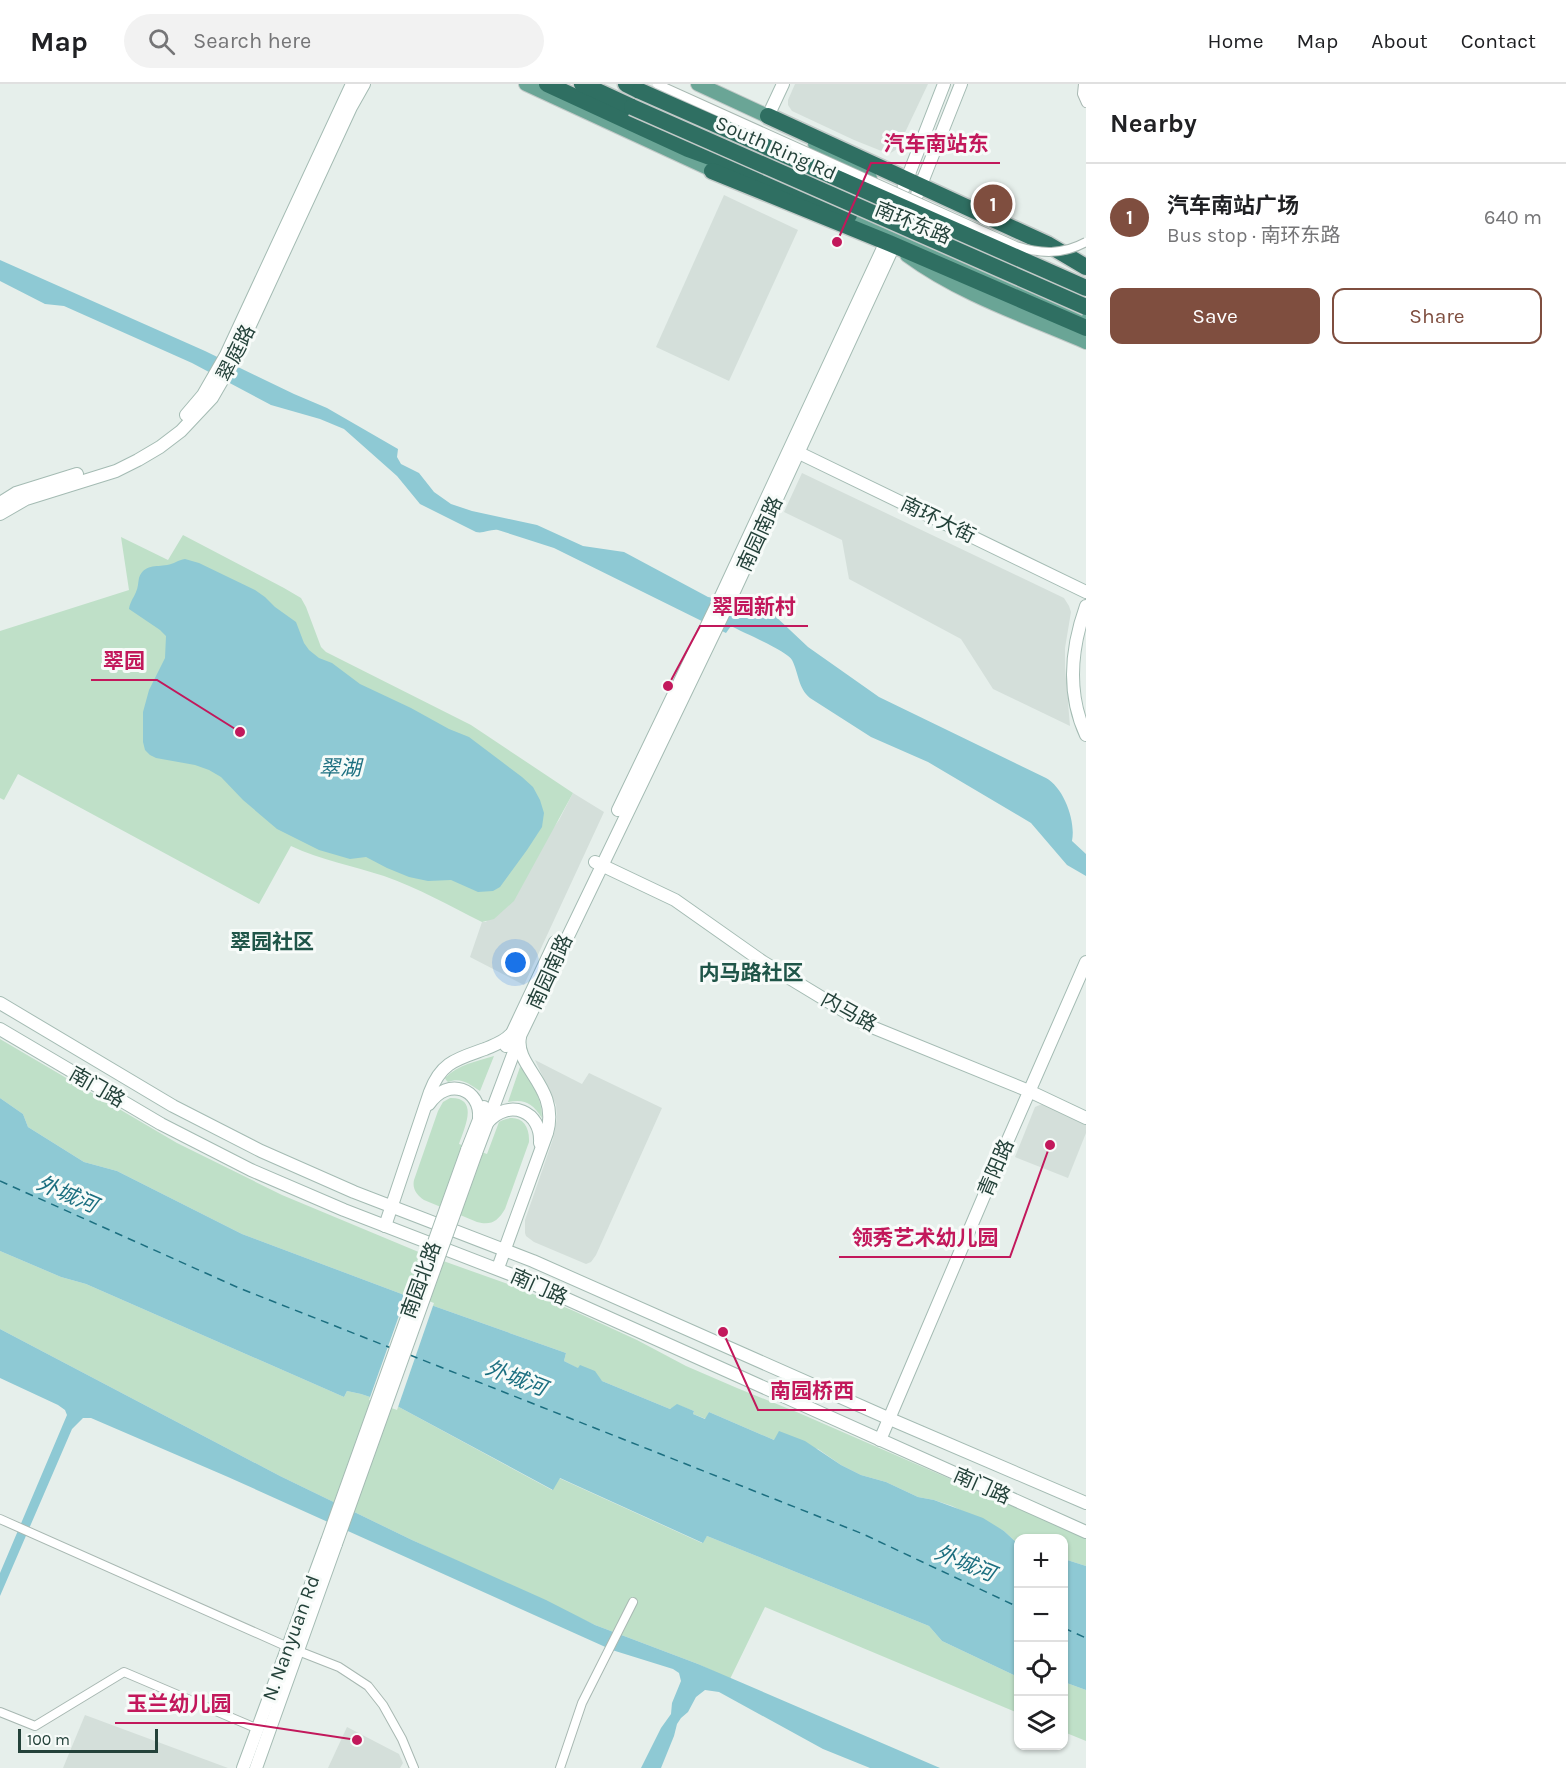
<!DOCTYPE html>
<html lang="en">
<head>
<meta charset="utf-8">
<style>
	body { margin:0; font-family:Karla,"Noto Sans SC",sans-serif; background:#f2f2f2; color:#202124 }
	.controls { position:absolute; right:18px; bottom:18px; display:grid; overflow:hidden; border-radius:12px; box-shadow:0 2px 4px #0004 }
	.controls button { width:54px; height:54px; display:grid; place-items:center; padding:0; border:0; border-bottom:2px solid #e0e0e0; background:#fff; color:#202124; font:30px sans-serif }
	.scale { position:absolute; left:18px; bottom:15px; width:140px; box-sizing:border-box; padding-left:6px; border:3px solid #24423a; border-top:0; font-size:16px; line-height:21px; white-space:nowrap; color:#24423a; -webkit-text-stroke:4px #f7fbf9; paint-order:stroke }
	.you { position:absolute; left:516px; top:879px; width:21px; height:21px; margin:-15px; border:4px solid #fff; border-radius:50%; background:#1a73e8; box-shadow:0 0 0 9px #1a73e833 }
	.badge { display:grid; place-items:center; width:39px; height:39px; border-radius:50%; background:#7f4e3f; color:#fff; font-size:20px; font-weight:700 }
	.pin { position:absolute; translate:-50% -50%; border:3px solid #fff; box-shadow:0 2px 6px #0006 }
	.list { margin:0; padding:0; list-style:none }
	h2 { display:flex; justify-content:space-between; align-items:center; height:78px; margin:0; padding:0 24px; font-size:26px }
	h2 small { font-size:20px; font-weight:400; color:#757577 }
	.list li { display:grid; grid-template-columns:39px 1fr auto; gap:18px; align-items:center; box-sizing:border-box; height:108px; padding:0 24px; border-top:2px solid #e0e0e0 }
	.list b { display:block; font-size:22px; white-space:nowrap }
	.list p { margin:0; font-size:20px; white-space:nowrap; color:#757577 }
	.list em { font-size:20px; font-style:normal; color:#757577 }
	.actions { display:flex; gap:12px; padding:18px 24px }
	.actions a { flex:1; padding:14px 0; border:2px solid #7f4e3f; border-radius:12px; text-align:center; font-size:21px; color:#7f4e3f }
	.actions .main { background:#7f4e3f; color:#fff }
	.icon { flex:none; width:33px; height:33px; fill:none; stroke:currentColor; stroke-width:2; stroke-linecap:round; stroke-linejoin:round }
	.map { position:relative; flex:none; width:1086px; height:1684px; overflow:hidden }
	header { display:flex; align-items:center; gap:36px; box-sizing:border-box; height:84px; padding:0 30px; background:#fff; border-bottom:2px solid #e0e0e0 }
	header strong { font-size:28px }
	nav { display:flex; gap:33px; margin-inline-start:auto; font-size:21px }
	.search { width:420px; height:54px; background:#f2f2f2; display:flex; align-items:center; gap:15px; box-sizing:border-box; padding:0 21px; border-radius:33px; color:#757577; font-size:22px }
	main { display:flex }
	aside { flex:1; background:#fff }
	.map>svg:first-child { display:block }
	.built { fill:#d4dfda }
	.green { fill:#bfe0c8 }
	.water { fill:#8ec9d4 }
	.pier { fill:#e6efeb }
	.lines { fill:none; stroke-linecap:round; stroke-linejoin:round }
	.ferry { stroke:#1c6f80; stroke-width:1.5; stroke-dasharray:8 6; stroke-linecap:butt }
	.street-casing { stroke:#a8b8b2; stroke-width:10 }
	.secondary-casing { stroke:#a4bbb3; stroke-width:14 }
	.primary-casing { stroke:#c2cac8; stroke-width:16 }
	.highway-casing { stroke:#c2cac8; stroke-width:19 }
	.street { stroke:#fff; stroke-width:8 }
	.secondary { stroke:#fff; stroke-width:12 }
	.primary { stroke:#6aa596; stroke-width:14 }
	.highway { stroke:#2f6f62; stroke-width:16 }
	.street-bridge-casing { stroke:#a8b8b2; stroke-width:10; stroke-linecap:butt }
	.secondary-bridge-casing { stroke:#a4bbb3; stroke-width:14; stroke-linecap:butt }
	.highway-bridge-casing { stroke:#c2cac8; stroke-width:19; stroke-linecap:butt }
	.street-bridge { stroke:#fff; stroke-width:8 }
	.secondary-bridge { stroke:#fff; stroke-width:12 }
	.highway-bridge { stroke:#2f6f62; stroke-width:16 }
	.labels { text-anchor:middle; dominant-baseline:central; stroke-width:6; stroke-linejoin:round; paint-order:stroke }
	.street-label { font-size:20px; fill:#24423a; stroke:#f7fbf9 }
	.water-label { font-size:21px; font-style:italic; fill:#1c6f80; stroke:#f7fbf9 }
	.neighbourhood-label { font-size:21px; font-weight:bold; fill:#1f5548; stroke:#f7fbf9 }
	.leader { fill:none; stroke:#c2185b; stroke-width:2 }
	.callout-dot { fill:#c2185b; stroke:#f7fbf9; stroke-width:2 }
	.callout-label { font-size:21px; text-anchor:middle; font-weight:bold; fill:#c2185b; stroke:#f7fbf9; stroke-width:6; stroke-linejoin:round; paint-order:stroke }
</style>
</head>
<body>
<header>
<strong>Map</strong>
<div class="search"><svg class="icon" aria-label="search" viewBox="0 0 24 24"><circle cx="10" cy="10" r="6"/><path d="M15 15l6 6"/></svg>Search here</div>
<nav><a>Home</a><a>Map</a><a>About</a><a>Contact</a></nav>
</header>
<main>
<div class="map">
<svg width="1086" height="1684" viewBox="0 0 1086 1684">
	<rect width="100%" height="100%" fill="#e6efeb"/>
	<g class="built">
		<polygon points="795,0 928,0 900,59 897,65 889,70 854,56 792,27 788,21 788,16"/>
		<polygon points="724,111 798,146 729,297 656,263"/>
		<polygon points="802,389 1064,514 1069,522 1071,528 1065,564 1065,583 1070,642 993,605 961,555 849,495 842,456 784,428"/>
		<polygon points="573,709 604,728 524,901 470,873 482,838 486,838 559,736"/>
		<polygon points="535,976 582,1000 589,989 662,1024 596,1171 591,1178 586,1180 534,1158 526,1152 525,1149 525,1136 553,1055 557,1034 556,1021"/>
		<polygon points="1042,1020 1048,1021 1086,1038 1086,1049 1068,1094 1015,1073 1035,1023"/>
		<polygon points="85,1631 228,1684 63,1684"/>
		<polygon points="347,1643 399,1670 403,1679 400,1684 328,1684"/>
	</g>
	<g class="green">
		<path d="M183 451 284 504 301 514 306 523 321 563 326 568 471 641 573 709 514 817 494 835 482 838C450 822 418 804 384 792 353 782 321 776 291 762L259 820 18 690 4 716 0 714V547L129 506 121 453 168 476Z"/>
		<polygon points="0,955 177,1059 282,1111 421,1169 516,1203 574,1227 637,1256 686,1282 737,1304 799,1329 1086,1454 1086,1482 1064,1475 1064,1454 1018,1454 1018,1460 1004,1447 952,1422 934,1416 918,1413 886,1398 861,1391 841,1381 818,1365 774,1356 709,1328 706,1335 693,1330 694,1327 678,1321 670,1325 602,1297 564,1277 566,1269 431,1221 242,1150 117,1087 84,1078 28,1043 23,1030 0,1014"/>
		<path d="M494 972 480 1007C469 1000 461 993 448 998L446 996 445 994C459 980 475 978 494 972Z"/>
		<path d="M520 983 523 985C533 1001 542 1015 542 1034 532 1019 525 1015 508 1018Z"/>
		<path d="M450 1014C480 1013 464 1045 459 1060L487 1070 499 1038C517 1028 530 1038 529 1058L505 1125C498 1137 491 1142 477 1138L424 1116C417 1111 412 1105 414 1096L438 1027 443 1018Z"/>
		<polygon points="0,1167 61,1193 86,1200 344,1313 347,1307 361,1310 397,1322 552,1406 559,1394 702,1459 707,1452 929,1542 942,1557 1018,1593 1018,1629 765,1523 730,1595 698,1580 595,1541 412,1456 280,1392 0,1245"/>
		<polygon points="1064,1598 1086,1606 1086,1657 1064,1648"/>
	</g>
	<g class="water">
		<path d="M0 176 205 267 294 310 327 324 398 365 397 373 401 380 419 389 434 408 451 420 472 427 537 441 583 462 624 468 708 513 761 523 773 530 808 563 879 613 1046 694C1064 704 1076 737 1072 757L1086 770V792L1067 781 1031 739 928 678 871 653 810 614C798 604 799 590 792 576 787 567 742 548 731 542L726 549 554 464 498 446C490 445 483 450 476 448L420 420 397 392 344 345 320 335 271 321 192 279 64 222 45 220 0 197Z"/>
		<path d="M185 475 199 479 255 506 265 513 275 523 296 538 304 559 309 566 319 574 332 579 360 600 411 624 449 645 469 653 522 693 533 703 540 716 544 729 542 743 527 766 500 803 493 807 478 808 451 796 428 797 409 793 387 784 366 773 350 775 319 766 277 745 243 716 221 693 209 686 195 681 156 674 150 671 145 666 143 658V628L149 606 165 574 166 552 160 546 129 525C130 518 133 515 136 508 138 504 138 499 139 494 144 480 156 483 167 481 174 480 178 476 185 475Z"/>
		<polygon points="0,1014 23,1030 28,1043 84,1078 117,1087 242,1150 431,1221 566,1269 564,1277 578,1284 580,1281 595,1287 602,1297 670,1325 677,1320 694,1327 693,1330 705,1335 709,1328 774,1356 779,1347 805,1357 841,1381 861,1391 886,1398 918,1413 934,1416 983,1434 1004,1447 1018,1460 1018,1593 942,1557 929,1542 707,1452 703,1459 560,1394 553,1406 397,1322 361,1310 347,1307 344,1313 86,1200 61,1193 0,1167"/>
		<polygon points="0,1245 280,1392 412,1456 546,1516 595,1541 698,1580 940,1684 870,1684 823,1665 719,1608 705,1606 696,1613 688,1628 681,1634 677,1640 674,1652 661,1684 641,1684 661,1644 671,1630 672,1619 681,1597 679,1589 673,1585 612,1566 228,1393 91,1334 83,1334 72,1345 0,1512 0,1489 67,1331 65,1326 58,1321 0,1294"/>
		<polygon points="1064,1475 1086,1482 1086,1606 1064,1598"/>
	</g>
	<polygon class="pier" points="407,1209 434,1219 397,1326 369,1316"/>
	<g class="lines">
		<g class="ferry">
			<polyline points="0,1097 239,1204 391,1264"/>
			<polyline points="410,1271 863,1450 1018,1523"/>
			<polyline points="1064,1544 1086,1554"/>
		</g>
		<defs>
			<g id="street">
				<polyline points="1083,0 1082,10 1086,19"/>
				<polyline points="0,1435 288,1563 339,1583 368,1602 383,1621 402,1655 414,1684"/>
				<polyline points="0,1628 35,1642 124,1588 258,1645"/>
				<polyline points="560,1684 582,1619 633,1518"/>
			</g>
			<g id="secondary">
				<polyline points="768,32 783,0"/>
				<polyline points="911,126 961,0"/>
				<polyline points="186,331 203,311 226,271 352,0"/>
				<polyline points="793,366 1086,508"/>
				<polyline points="0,419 16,409 77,390"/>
				<polyline points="0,430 26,415 116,387 138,376 160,363 181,347 212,314 234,276 351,23 364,0"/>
				<path d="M1086 522C1071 564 1067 610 1086 651"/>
				<polyline points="618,726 722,510 890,149 900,113 944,0"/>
				<polyline points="595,778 675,816 763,878 867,941 1029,1007 1086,1034"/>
				<polyline points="0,919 173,1022 261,1067 354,1108 533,1177 890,1335 1086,1419"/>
				<polyline points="0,945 161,1040 251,1086 344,1126 520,1194 1086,1448"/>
				<polyline points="506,962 555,858"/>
				<path d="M429 1020C448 992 481 1005 479 1034"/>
				<path d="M488 1038C509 1014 542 1027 540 1059"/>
				<polyline points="467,1066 484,1023"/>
				<polyline points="476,1069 520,952 732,512 897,155"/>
				<path d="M385 1142 430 1008C441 978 457 975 485 965 494 961 504 958 510 951"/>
				<path d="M498 1184 547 1049C560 1003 514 983 520 953"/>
				<polyline points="880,1356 1004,1065 1086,878"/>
				<polyline points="243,1684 327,1457"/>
				<polyline points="256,1684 336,1460"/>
			</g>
			<g id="primary">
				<polyline points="526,0 721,90"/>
				<polyline points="698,0 776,36"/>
				<polyline points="815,60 870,94"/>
				<polyline points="847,134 890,149 1086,234"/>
				<path d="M907 171C960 210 1026 232 1086 258"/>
			</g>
			<g id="highway">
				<polyline points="547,0 688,65 751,88 849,131"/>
				<polyline points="582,0 632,23"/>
				<polyline points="626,0 640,7"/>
				<polyline points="768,32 1047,160 1086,183"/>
				<polyline points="712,87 889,159 1086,244"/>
			</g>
		</defs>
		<use href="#street" class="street-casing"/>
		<use href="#secondary" class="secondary-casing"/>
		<use href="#primary" class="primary-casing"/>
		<use href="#highway" class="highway-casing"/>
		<use href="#street" class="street"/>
		<use href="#secondary" class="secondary"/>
		<use href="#primary" class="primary"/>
		<use href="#highway" class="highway"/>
		<defs>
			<path id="street-bridge" d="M657 0 1016 162C1041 170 1062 171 1086 158"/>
			<g id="secondary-bridge">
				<polyline points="327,1457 467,1066"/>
				<polyline points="336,1460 476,1069"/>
			</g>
			<g id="highway-bridge">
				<polyline points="640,7 1086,204"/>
				<polyline points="632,23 1086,223"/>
			</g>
		</defs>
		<use href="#street-bridge" class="street-bridge-casing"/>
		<use href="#secondary-bridge" class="secondary-bridge-casing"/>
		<use href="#highway-bridge" class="highway-bridge-casing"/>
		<use href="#street-bridge" class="street-bridge"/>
		<use href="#secondary-bridge" class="secondary-bridge"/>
		<use href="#highway-bridge" class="highway-bridge"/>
	</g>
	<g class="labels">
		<g class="street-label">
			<text transform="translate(776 64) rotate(24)">South Ring Rd</text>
			<text transform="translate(913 139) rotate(22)">南环东路</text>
			<text transform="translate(236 269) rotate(-63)">翠庭路</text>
			<text transform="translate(938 436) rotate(26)">南环大街</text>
			<text transform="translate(760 450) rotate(-65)">南园南路</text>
			<text transform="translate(550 888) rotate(-65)">南园南路</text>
			<text transform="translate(849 928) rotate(29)">内马路</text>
			<text transform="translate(97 1003) rotate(30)">南门路</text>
			<text transform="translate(996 1084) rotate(-67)">青阳路</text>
			<text transform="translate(421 1196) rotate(-70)">南园北路</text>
			<text transform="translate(539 1203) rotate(24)">南门路</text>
			<text transform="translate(982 1402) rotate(24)">南门路</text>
			<text transform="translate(291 1554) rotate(-70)">N. Nanyuan Rd</text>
		</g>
		<g class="water-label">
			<text x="340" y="684">翠湖</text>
			<text transform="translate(67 1110) rotate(23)">外城河</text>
			<text transform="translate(516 1294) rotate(21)">外城河</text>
			<text transform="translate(965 1479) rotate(22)">外城河</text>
		</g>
		<g class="neighbourhood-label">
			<text x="272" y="858">翠园社区</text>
			<text x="751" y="889">内马路社区</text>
		</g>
	</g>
	<path class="leader" d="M837 158L871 79H1000M668 602L700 542H808M240 648L157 596H91M1050 1061L1010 1173H839M723 1248L758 1326H866M357 1656L244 1639H115"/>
	<g class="callout-dot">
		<circle cx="837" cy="158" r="6"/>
		<circle cx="668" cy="602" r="6"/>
		<circle cx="240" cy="648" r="6"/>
		<circle cx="1050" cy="1061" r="6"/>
		<circle cx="723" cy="1248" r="6"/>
		<circle cx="357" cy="1656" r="6"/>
	</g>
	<g class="callout-label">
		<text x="936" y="67">汽车南站东</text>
		<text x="754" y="530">翠园新村</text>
		<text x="124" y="584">翠园</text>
		<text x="925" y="1161">领秀艺术幼儿园</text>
		<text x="812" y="1314">南园桥西</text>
		<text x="179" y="1627">玉兰幼儿园</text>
	</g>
</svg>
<div class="controls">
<button>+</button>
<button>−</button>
<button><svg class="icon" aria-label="locate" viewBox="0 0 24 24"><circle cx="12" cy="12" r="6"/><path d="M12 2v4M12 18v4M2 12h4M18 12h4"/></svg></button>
<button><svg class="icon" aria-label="layers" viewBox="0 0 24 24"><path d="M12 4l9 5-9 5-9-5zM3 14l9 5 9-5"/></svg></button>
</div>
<div class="scale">100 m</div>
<div class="you"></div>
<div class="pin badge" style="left:993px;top:120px">1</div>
</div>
<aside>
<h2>Nearby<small></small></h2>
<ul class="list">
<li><span class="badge">1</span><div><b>汽车南站广场</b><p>Bus stop · 南环东路</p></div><em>640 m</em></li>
</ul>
<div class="actions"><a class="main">Save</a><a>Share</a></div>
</aside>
</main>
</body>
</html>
